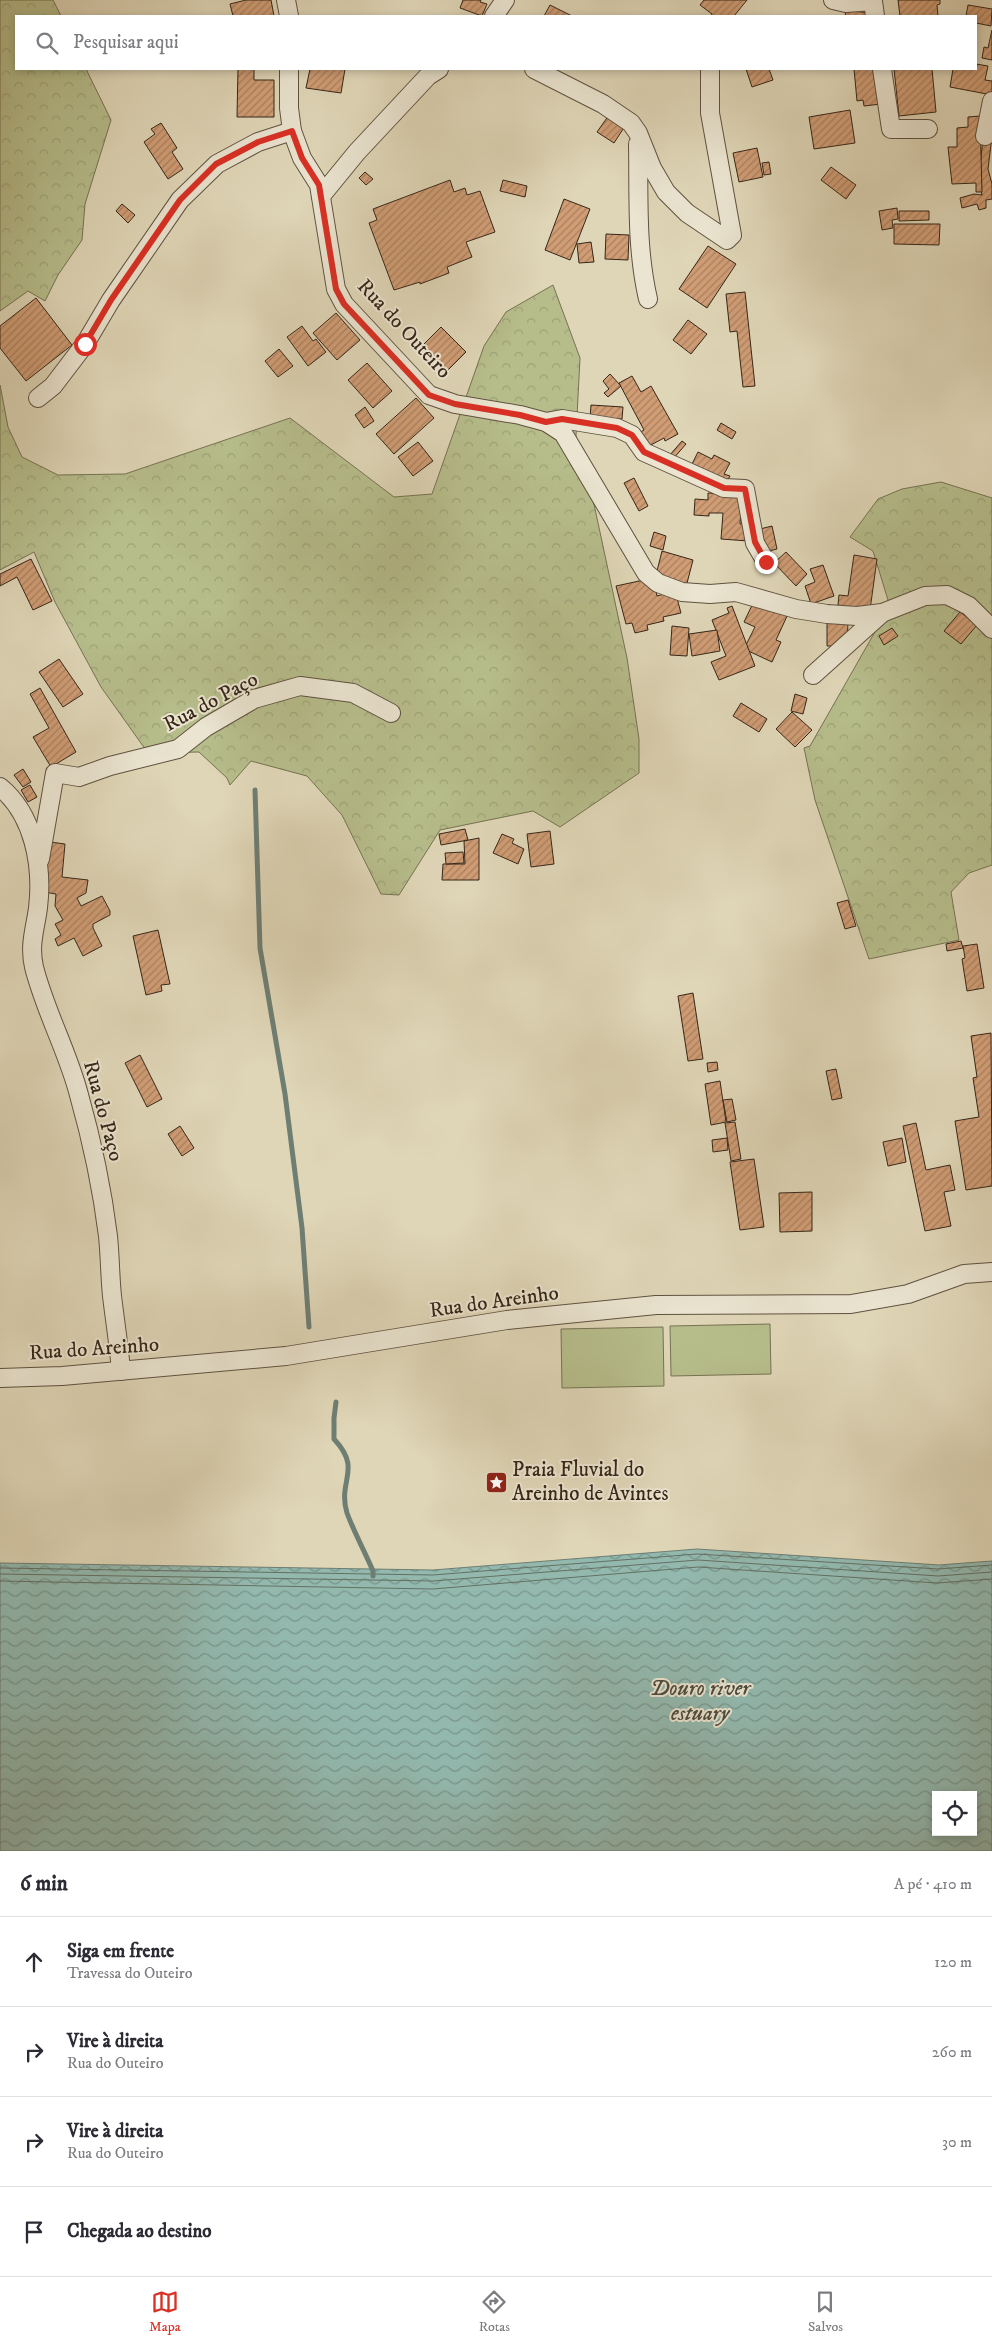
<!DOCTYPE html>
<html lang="pt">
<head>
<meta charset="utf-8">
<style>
	body { margin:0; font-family:"IM FELL DW Pica",serif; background:#f7f7f7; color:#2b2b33 }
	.controls { position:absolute; right:15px; bottom:15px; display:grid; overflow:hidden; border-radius:0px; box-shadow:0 2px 8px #0003 }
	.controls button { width:45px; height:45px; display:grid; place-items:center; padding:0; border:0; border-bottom:1px solid #e1e1e2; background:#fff; color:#2b2b33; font:25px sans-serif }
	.stop { position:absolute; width:15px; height:15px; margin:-11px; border:4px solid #d93025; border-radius:50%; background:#fff }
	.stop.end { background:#d93025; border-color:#fff; box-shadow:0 1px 5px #0008 }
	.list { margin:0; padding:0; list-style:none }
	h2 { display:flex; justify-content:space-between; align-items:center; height:65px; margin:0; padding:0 20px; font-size:21px }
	h2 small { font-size:16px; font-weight:400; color:#7c7c81 }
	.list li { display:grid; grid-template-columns:32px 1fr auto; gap:15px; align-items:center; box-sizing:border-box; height:90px; padding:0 20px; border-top:1px solid #e1e1e2 }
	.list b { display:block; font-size:19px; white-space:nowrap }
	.list p { margin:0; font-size:16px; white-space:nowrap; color:#7c7c81 }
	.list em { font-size:16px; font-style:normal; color:#7c7c81 }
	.icon { flex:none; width:28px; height:28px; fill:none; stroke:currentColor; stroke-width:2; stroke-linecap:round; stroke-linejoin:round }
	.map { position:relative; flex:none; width:992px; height:1851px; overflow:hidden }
	.search { position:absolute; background:#fff; box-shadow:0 2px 8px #0003; left:15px; right:15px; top:15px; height:55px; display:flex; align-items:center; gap:12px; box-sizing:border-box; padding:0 18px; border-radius:0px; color:#7c7c81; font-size:19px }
	.sheet { height:425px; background:#fff }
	nav { display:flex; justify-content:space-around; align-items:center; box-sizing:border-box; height:70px; border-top:1px solid #e1e1e2; background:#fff; font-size:14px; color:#7c7c81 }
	nav a { display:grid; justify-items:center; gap:2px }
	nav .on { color:#d93025 }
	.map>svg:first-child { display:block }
	.green { fill:#b6bd8b; stroke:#767252 }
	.forest { fill:url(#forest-crowns); stroke:#767252 }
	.water { fill:url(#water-waves); stroke:#6e7e73; fill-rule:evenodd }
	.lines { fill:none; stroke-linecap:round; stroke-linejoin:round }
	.shore { stroke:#647064; stroke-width:1 }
	.stream { stroke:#6e7e73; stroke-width:5 }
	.building { fill:url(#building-hatch); stroke:#362618 }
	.minor-casing { stroke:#605240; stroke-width:20 }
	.minor { stroke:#eae4d0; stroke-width:18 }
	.route { stroke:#d93025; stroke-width:6 }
	.labels { text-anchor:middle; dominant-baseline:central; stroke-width:4; stroke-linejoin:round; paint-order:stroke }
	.street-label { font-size:21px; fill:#362618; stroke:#eae4d0 }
	.poi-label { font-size:21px; fill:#362618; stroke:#eae4d0; text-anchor:start }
	.water-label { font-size:22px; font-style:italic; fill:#4d4b3e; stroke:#eae4d0 }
</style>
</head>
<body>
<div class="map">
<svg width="992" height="1851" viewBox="0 0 992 1851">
	<defs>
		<pattern id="forest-crowns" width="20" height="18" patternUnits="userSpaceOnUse" patternTransform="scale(1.25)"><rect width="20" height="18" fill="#b6bd8b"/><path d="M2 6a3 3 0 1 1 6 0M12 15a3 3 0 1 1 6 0" fill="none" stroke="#9da277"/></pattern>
		<pattern id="water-waves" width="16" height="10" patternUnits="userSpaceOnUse" patternTransform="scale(1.25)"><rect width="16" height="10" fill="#93b9af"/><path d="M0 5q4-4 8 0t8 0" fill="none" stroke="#79968d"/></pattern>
		<pattern id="building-hatch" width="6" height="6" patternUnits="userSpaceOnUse" patternTransform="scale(1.25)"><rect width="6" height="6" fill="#d09d75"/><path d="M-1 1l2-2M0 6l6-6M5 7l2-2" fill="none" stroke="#aa805f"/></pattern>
	</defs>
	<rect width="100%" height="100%" fill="#dfd6b7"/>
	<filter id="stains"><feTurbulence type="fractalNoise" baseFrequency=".004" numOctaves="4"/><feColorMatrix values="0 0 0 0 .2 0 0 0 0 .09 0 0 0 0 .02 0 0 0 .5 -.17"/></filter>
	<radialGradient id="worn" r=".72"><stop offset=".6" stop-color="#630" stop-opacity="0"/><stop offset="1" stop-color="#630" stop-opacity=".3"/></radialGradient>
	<g class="green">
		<polygon points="770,1324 771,1374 671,1376 670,1326"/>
		<polygon points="663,1327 664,1386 562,1388 561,1329"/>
	</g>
	<g class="forest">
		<polygon points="0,0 53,0 61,16 16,16 16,69 86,69 111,120 85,204 82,240 58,275 45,301 28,291 0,311"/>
		<polygon points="553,285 580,358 576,436 589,481 627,658 639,739 639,773 560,827 533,811 440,830 399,895 381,894 342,815 307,776 251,761 230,785 227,778 199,752 148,753 101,687 55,602 34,552 0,570 0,385 8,427 22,457 58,475 125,474 290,418 394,497 432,494 484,346 506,312"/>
		<polygon points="941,482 992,498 992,865 969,873 951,892 959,940 869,959 815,800 804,748 810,746 876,630 888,600 873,551 850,537 878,499 902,489"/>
	</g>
	<path class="water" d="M697 1549 939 1565 992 1561V1851H0V1563L433 1570ZM936 1795H973V1832H936Z"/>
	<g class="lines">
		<g class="shore">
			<polyline points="0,1568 433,1575 697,1554 938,1569 992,1565"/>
			<polyline points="0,1574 433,1581 698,1560 938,1576 992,1572"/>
			<polyline points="0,1581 433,1589 698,1567 937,1583 992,1579"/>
		</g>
		<g class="stream">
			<polyline points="255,790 260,948 285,1094 302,1228 309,1327"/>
			<path d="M336 1402 334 1418V1439C363 1470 337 1480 347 1513 354 1532 365 1552 373 1571V1576"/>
		</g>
	</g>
	<g class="building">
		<polygon points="246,0 271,0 274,16 233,16 230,4"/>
		<polygon points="463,0 481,0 480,2 487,4 482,16 460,8"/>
		<polygon points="704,0 747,0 734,16 711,16 712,14 700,5"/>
		<polygon points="898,0 940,0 940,4 937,5 938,16 900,16"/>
		<polygon points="550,5 572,16 544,16"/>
		<polygon points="968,5 992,9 991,26 976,23 976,16 966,16"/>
		<polygon points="846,10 869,13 872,16 845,16"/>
		<polygon points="992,30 992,60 982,58 984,47 988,48"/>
		<polygon points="976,64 988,66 985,80 992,81 992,95 950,87 953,69 976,69"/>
		<polygon points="238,69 254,69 254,80 274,80 274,117 237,117"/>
		<polygon points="310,69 345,69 341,93 306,88"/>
		<polygon points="746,69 769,69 773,80 752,87"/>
		<polygon points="854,69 878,69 881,104 864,106 863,100 857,101"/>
		<polygon points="894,69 932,69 936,112 899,116"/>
		<polygon points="850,110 855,143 814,149 809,117"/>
		<polygon points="609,115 625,126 614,143 597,132"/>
		<polygon points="986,115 992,136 988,169 992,184 992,199 986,200 986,208 979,210 977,204 962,208 960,198 974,194 982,195 978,181"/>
		<polygon points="980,116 982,192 976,192 976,183 952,184 948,147 957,147 957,128 968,127 968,117"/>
		<polygon points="161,123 177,148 172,152 183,169 168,179 144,142 155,134 151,129"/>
		<polygon points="757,148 763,177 739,182 733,153"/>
		<polygon points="769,162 771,174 764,175 762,163"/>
		<polygon points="831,167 856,185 846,199 821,180"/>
		<polygon points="365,172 373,179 366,185 359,178"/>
		<polygon points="450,180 454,192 465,188 467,195 480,191 495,232 466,242 472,257 447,267 449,273 420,284 420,282 394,290 369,223 377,220 373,209"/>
		<polygon points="503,180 527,186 525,197 500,191"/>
		<polygon points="564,199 590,209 570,260 545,250"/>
		<polygon points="122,204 135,215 128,223 116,211"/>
		<polygon points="897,208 898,219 892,220 893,228 882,230 879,211"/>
		<polygon points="899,211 929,211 929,220 899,221"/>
		<polygon points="894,224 940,224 939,245 894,244"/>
		<polygon points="606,234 629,235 628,260 605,259"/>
		<polygon points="591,242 594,262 579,263 577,244"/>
		<polygon points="708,246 736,264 707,308 679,289"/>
		<polygon points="745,292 755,386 743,387 737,331 730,332 726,294"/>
		<polygon points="36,298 72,345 26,381 0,348 0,326"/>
		<polygon points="336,313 360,340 337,360 313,333"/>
		<polygon points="688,320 707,334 691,354 673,340"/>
		<polygon points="302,326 313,341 316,339 326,352 308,366 287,337"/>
		<polygon points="441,327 466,352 447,371 422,346"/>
		<polygon points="279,349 293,366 278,377 265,361"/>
		<polygon points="367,363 392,391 373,408 348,380"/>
		<polygon points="610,374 621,386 608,397 604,393 609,389 603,381"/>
		<polygon points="632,376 641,392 651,386 678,434 665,441 664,438 647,447 639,433 644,430 619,383"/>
		<polygon points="416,398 434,418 394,454 376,434"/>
		<polygon points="591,405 623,407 622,419 590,418"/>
		<polygon points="365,407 374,421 364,428 355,415"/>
		<polygon points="721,423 736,432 732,439 717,430"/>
		<polygon points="682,441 686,444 673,459 669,456"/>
		<polygon points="418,442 433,461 413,476 398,457"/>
		<polygon points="698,452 712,459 714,455 730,463 724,474 730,476 723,489 688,472"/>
		<polygon points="634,478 648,506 639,511 624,483"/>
		<polygon points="708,493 742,495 740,524 749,524 748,541 721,539 723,513 709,513 709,516 694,515 695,499 708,500"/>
		<polygon points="772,526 777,549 765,552 760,529"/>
		<polygon points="654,532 666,536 663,550 650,546"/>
		<polygon points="662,551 693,560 686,587 655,579"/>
		<polygon points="786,552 807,574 796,586 774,563"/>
		<polygon points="854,555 877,559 870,610 838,605 839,595 848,596"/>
		<polygon points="31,559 52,601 33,610 17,577 0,586 0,574"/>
		<polygon points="823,565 834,596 811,604 805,586 815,582 810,569"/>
		<polygon points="653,578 657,596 675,591 681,613 663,617 664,621 647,625 648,630 635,633 632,623 626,624 616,586"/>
		<polygon points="755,599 788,614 776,640 781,642 772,662 744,649 755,627 744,622"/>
		<polygon points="732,606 755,666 719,680 711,662 726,656 712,620 729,613 727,608"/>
		<polygon points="960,612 977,625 961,644 944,631"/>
		<polygon points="827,622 848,622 847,646 827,646"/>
		<polygon points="672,626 689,628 687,656 670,655"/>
		<polygon points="892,628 898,636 884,645 879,636"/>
		<polygon points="717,630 720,651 692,656 689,634"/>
		<polygon points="59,659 83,694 63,707 39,672"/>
		<polygon points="40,688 76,752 51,767 33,737 49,728 30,694"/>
		<polygon points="795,694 807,698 803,714 791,711"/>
		<polygon points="741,703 767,719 759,732 733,716"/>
		<polygon points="792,712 812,730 795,747 776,729"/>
		<polygon points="23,769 31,782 23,787 14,775"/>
		<polygon points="30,785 37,797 28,802 21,790"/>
		<polygon points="465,829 468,840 441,845 439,834"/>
		<polygon points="550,831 554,864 531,867 527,834"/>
		<polygon points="502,834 514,839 512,843 524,849 518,864 493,853"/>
		<polygon points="479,838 479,880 442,880 443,864 465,864 464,841"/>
		<polygon points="50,842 65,844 62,877 88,880 86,893 77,898 81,906 102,896 110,911 110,915 93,924 93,928 102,946 83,956 74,938 58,946 55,939 61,935 55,924 63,920 55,906 56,894 44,892"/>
		<polygon points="463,852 464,863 446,864 445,853"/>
		<polygon points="848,900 856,926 845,929 837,903"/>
		<polygon points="158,930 170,984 161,985 162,991 146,995 133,936"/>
		<polygon points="961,941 963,948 947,951 946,944"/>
		<polygon points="977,944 984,988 967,991 962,959 965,958 963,946"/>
		<polygon points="693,993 703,1059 688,1061 678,996"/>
		<polygon points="991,1033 992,1186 966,1190 955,1121 979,1117 973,1078 977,1077 971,1036"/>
		<polygon points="140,1055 162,1099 147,1107 125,1063"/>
		<polygon points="717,1062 718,1070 708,1072 707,1063"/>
		<polygon points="836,1069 842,1098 832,1100 826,1071"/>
		<polygon points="720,1081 726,1122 711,1125 705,1084"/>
		<polygon points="732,1099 736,1120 727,1122 723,1100"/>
		<polygon points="735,1122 741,1159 731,1161 725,1123"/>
		<polygon points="916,1123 926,1170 950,1165 955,1190 944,1192 951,1226 925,1231 903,1126"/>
		<polygon points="180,1126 194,1148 182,1156 168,1134"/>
		<polygon points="727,1138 728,1150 713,1152 712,1140"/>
		<polygon points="902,1138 906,1162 888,1166 883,1142"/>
		<polygon points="754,1159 764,1227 740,1230 730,1162"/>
		<polygon points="812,1192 812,1231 780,1232 779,1193"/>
	</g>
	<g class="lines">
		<defs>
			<g id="minor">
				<polyline points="286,0 289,16"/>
				<polyline points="833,0 846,3 873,1 875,16"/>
				<polyline points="494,16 505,0"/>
				<polyline points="289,69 289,108 292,131 302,158 319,185 336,289 344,304 429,395 455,404 520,415 546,422 563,433 646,573 658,583 682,592 710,594 736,592 796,609 827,614 857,616 882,613 925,596 947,595 969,606 992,629"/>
				<polyline points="534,69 603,104 631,123 638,133 652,168 666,192 687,213 727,240 732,235 710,113 710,71"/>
				<polyline points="882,69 891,129 928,129"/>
				<polyline points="985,136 992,101"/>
				<path d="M638 144C639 196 636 247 648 299"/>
				<polyline points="321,196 357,152 428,76 439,69"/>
				<polyline points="38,398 53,386 85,344 111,300 180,200 217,164 258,142 292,131"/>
				<polyline points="546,422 562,419 617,428 632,435 644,452 724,488 745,489 755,543 766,562"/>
				<polyline points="813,675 882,613"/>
				<path d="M0 787C34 815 43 866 38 908 35 930 29 945 34 967 45 1011 68 1052 79 1095 92 1141 102 1188 108 1236 110 1256 110 1276 112 1296 115 1321 119 1346 121 1371"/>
				<polyline points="40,859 55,773 79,777 110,766 178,749 206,727 254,699 300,686 353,693 391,713"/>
				<polyline points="0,1378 62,1376 286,1356 507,1320 656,1305 851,1304 908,1294 964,1274 992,1272"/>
			</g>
		</defs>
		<use href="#minor" class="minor-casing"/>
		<use href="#minor" class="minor"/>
	</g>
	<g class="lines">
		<polyline class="route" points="85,344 111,300 180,200 216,164 258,142 292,131 302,158 319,185 336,289 344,304 429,395 455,404 520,415 546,422 562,419 617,428 632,435 644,452 724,488 745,489 755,542 766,562"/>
	</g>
	<defs>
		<symbol id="sight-square" viewBox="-11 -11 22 22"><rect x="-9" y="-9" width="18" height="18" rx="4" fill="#8f2418" stroke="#eae4d0"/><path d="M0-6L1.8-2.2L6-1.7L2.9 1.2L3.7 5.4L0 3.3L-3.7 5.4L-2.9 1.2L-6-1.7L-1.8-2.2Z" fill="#fff"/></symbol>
	</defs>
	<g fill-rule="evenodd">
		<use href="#sight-square" x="484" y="1470" width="25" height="25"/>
	</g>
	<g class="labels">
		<g class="street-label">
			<text transform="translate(404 329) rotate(47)">Rua do Outeiro</text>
			<text transform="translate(211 702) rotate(-28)">Rua do Paço</text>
			<text transform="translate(103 1111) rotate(75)">Rua do Paço</text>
			<text transform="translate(494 1302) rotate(-8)">Rua do Areinho</text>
			<text transform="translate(94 1349) rotate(-4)">Rua do Areinho</text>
		</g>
		<g class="poi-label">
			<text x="512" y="1470">Praia Fluvial do<tspan x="512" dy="24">Areinho de Avintes</tspan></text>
		</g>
		<g class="water-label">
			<text x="700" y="1688">Douro river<tspan x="700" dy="25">estuary</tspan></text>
		</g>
	</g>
	<rect width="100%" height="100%" filter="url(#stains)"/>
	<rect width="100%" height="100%" fill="url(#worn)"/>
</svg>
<div class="controls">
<button><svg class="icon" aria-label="locate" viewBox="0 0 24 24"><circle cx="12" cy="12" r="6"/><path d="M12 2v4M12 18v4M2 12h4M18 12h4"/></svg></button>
</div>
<div class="stop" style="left:85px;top:344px"></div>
<div class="stop end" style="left:766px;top:562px"></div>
<div class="search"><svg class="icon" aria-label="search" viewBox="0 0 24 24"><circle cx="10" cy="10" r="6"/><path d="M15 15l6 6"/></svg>Pesquisar aqui</div>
</div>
<section class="sheet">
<h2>6 min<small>A pé · 410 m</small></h2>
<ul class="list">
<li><svg class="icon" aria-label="ahead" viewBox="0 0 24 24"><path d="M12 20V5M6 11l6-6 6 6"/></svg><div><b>Siga em frente</b><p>Travessa do Outeiro</p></div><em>120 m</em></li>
<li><svg class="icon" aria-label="right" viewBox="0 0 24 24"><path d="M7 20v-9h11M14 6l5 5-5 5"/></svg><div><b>Vire à direita</b><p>Rua do Outeiro</p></div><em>260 m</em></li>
<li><svg class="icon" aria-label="right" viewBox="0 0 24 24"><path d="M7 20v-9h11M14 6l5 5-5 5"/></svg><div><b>Vire à direita</b><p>Rua do Outeiro</p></div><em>30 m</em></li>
<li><svg class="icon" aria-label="arrive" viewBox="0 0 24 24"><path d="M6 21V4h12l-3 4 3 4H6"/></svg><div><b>Chegada ao destino</b></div></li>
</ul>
</section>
<nav>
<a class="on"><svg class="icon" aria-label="map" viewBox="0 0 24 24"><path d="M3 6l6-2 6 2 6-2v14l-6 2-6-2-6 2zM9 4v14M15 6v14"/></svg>Mapa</a>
<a><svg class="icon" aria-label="directions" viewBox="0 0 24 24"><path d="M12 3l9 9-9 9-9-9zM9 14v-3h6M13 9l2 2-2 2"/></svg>Rotas</a>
<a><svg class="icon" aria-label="saved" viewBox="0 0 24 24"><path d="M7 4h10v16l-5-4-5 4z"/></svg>Salvos</a>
</nav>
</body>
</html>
